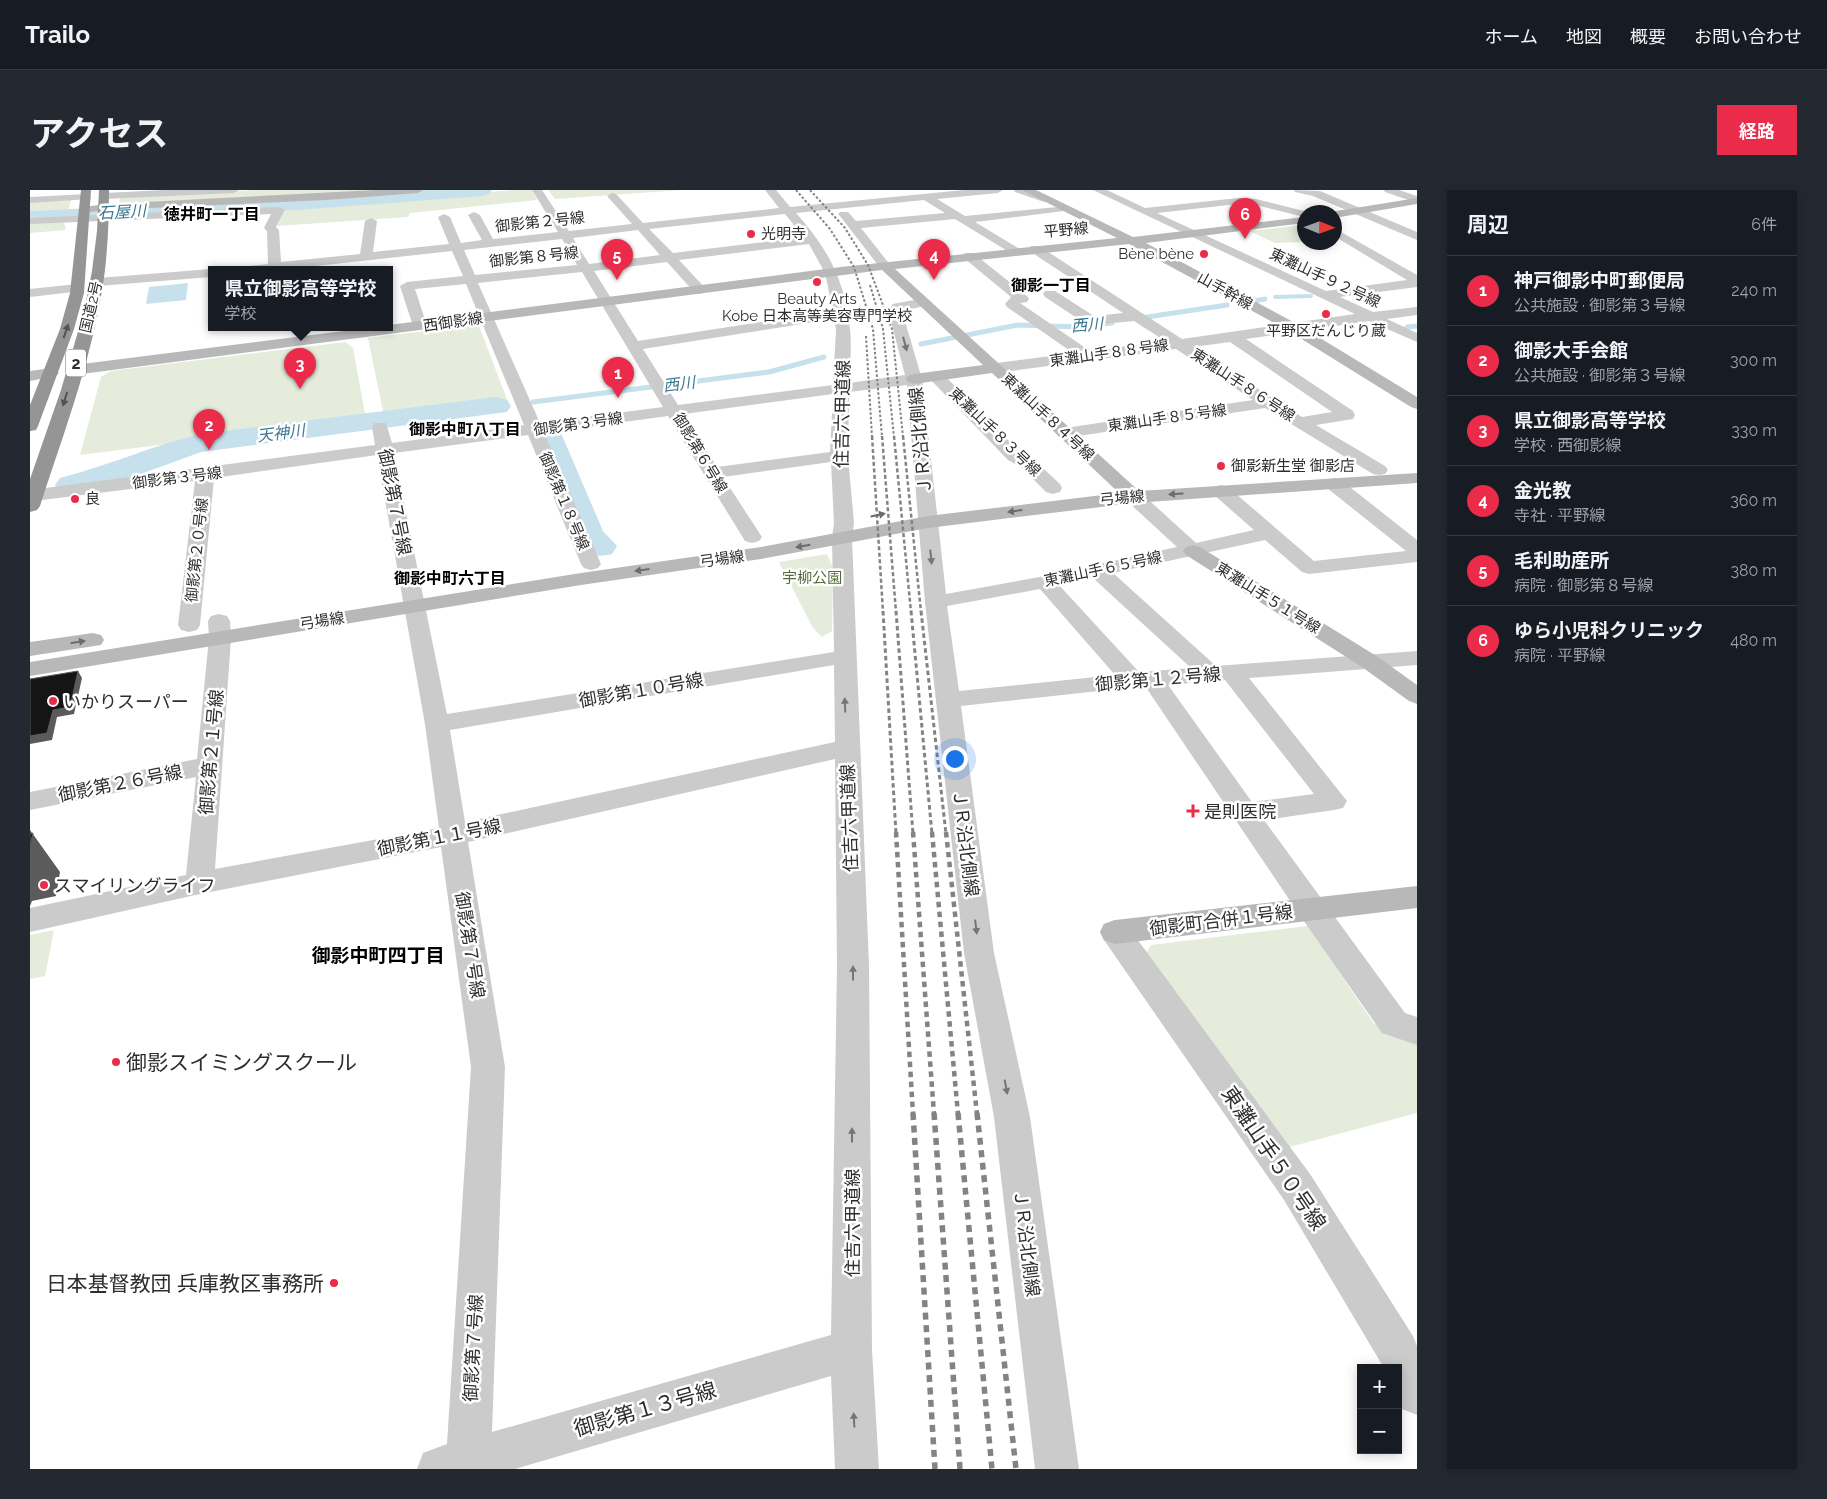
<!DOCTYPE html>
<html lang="ja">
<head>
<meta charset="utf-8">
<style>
	body { margin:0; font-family:Raleway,"Noto Sans JP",sans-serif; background:#242831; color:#f1f3f6 }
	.controls { position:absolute; right:15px; bottom:15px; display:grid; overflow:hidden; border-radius:0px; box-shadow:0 2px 12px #0003 }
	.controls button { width:45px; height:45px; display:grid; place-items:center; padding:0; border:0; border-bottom:1px solid #363941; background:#171b24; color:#f1f3f6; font:25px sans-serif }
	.compass { position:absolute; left:1267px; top:15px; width:45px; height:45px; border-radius:50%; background:#171b24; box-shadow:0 2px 12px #0003; rotate:91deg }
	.you { position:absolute; left:924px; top:568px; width:18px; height:18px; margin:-12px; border:4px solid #fff; border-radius:50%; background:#1a73e8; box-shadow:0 0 0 8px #1a73e833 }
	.badge { display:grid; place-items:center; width:32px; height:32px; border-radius:50%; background:#ea2b4a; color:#fff; font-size:16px; font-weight:700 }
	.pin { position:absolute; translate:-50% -41px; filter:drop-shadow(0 1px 2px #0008) }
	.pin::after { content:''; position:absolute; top:26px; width:18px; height:15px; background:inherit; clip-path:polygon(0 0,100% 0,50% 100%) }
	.popup { position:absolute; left:178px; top:76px; width:185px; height:65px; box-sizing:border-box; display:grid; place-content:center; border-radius:0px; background:#171b24; filter:drop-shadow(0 1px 4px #0005); font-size:16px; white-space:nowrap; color:#9ea1a6 }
	.popup b { font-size:19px; color:#f1f3f6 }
	.popup::after { content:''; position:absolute; left:50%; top:100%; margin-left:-10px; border:10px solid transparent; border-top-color:#171b24 }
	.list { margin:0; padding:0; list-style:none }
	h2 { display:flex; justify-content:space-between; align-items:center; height:65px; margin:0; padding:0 20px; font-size:21px }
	h2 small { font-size:16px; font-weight:400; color:#9ea1a6 }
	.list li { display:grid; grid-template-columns:32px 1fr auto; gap:15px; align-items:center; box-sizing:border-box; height:70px; padding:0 20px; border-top:1px solid #363941 }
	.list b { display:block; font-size:19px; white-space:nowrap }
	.list p { margin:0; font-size:16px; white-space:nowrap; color:#9ea1a6 }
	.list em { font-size:16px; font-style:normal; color:#9ea1a6 }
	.map { position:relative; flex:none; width:1387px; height:1279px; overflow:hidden; border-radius:0px }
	header { display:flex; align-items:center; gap:30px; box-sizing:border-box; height:70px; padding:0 25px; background:#171b24; border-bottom:1px solid #363941 }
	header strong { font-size:24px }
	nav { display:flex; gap:28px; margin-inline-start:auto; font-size:18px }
	.intro { display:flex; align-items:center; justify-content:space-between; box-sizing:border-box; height:120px; padding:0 30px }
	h1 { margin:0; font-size:35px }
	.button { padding:12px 22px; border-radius:0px; background:#ea2b4a; color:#fff; font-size:18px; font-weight:700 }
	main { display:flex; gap:30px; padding:0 30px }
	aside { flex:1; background:#171b24; border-radius:0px; box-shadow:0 2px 12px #0003 }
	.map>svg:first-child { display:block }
	.green { fill:#e5ecdb }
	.water { fill:#c6e1ec }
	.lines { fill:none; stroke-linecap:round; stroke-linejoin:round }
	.stream-far1 { stroke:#c6e1ec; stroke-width:4 }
	.stream { stroke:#c6e1ec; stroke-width:5 }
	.river { fill:#c6e1ec; fill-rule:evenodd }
	.street { fill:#cbcbcb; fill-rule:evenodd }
	.secondary { fill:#b8b8b8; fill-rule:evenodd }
	.highway { fill:#959595; fill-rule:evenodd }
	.rail-far4 { stroke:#838383; stroke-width:2; stroke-dasharray:2.5 2; stroke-linecap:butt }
	.rail-far3 { stroke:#838383; stroke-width:2.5; stroke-dasharray:4 2.5; stroke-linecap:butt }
	.rail-far2 { stroke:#838383; stroke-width:3; stroke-dasharray:4.5 3; stroke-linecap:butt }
	.rail-far1 { stroke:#838383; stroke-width:4.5; stroke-dasharray:5.5 4.5; stroke-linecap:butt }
	.rail { stroke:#838383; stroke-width:5.5; stroke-dasharray:7 5.5; stroke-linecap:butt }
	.shaded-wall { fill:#5b5b5b }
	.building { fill:#151515; stroke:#5b5b5b }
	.oneway { fill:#525252 }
	.oneway2 { fill:#757575 }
	.oneway3 { fill:#6c6c6c }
	.poi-dot { fill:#ea2b4a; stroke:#fff; stroke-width:2 }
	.labels { text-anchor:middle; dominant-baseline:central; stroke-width:5; stroke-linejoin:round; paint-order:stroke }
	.far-street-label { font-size:15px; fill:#2e2e2e; stroke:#fff }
	.far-poi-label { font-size:15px; fill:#2e2e2e; stroke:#fff; text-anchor:start }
	.far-park-label { font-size:15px; fill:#556b3a; stroke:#fff }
	.far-water-label { font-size:16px; font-style:italic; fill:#3a7892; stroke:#fff }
	.far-neighbourhood-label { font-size:16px; font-weight:bold; fill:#000; stroke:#fff }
	.shield { fill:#fff; stroke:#6d6d6d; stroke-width:1 }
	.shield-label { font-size:16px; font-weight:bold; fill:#2e2e2e }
	.street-label { font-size:18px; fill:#2e2e2e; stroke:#fff }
	.poi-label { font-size:18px; fill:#2e2e2e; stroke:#fff; text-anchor:start }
	.neighbourhood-label { font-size:19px; font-weight:bold; fill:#000; stroke:#fff }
	.near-poi-label { font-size:21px; fill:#2e2e2e; stroke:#fff; text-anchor:start }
	.near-street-label { font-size:21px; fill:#2e2e2e; stroke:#fff }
</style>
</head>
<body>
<header>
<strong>Trailo</strong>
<nav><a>ホーム</a><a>地図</a><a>概要</a><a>お問い合わせ</a></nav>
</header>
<div class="intro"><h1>アクセス</h1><a class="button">経路</a></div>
<main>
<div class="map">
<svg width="1387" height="1279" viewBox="0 0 1387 1279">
	<rect width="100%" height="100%" fill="#fff"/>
	<g class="green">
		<polygon points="227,0 355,0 91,14 89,11 91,7"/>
		<polygon points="482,0 502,0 507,10 380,23 378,27 247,36 256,18"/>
		<polygon points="518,0 652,0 525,9"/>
		<polygon points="41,10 39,19 0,21 0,12"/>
		<polygon points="34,32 36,40 0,43 0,33"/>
		<polygon points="1274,35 1274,52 1245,53 1219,41"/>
		<polygon points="444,135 449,136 478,212 354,226 338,148"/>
		<polygon points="316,152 323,158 336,229 50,265 71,187 81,181"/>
		<polygon points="797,364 803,378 802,441 792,447 783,438 749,372"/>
		<polygon points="1278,736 1344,834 1387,847 1387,923 1252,959 1116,764 1121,755"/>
		<polygon points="24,740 15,786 0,789 0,745"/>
	</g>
	<polygon class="water" points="158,93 156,110 116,114 119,97"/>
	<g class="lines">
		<g class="stream-far1">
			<polyline points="1245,107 1281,106"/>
			<polyline points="1232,110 1235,109"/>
		</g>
		<g class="stream">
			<polyline points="1213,113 1235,109"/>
			<polyline points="1117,127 1197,115"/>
			<polyline points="1377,137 1387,136"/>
			<polyline points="891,154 988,135 1049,137 1082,133"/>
			<polyline points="503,212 739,182 794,167"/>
		</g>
		<g class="river">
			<polygon points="374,0 462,0 459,4 452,6 267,20 0,33 0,21 267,8"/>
			<path d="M466 207 477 210 481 216 477 222 171 262 70 299 42 305 30 302 25 295 30 288C78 276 123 255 171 244Z"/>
			<path d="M515 234 526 236 531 243 573 341 587 356 582 364C561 369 551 364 539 346L499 243 504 236Z"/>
		</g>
		<g class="street">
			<polygon points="134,0 209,0 204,3 75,9 70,6 75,3"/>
			<path d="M502 0H512L539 41 602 34 577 6 582 3 586 4 613 33 749 18 735 0H746L760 17 934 0H973L968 3 907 9 935 26 1038 16 1040 18 1038 20 1034 21 945 32 988 58 990 61 988 64 984 65 925 29 831 38 861 76 855 80 851 79 810 26 808 24 810 22H818L826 31 915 23 894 10 766 23C798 59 815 90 820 139 822 156 820 175 819 193L875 185 858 120 863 114 894 108 901 112 899 115 872 121 892 189 916 404 1015 386 1147 357 1097 311 1095 307 1097 303 1104 301 1111 303 1166 353 1224 340 1184 305 1182 301 1184 297 1191 295 1198 297 1284 371 1376 361 1297 298 1295 294 1297 290 1304 288 1311 290 1387 350V372L1279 384 1272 382 1235 350 1083 383 1186 476 1387 461V475L1219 488 1317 611 1313 618 1304 620 1234 630 1375 823 1387 827V855L1352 843 1271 727 1115 496 931 516 964 763 1000 927 1049 1279H1005L964 927 934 763 895 412 877 195 819 202 818 266 824 333 822 348 839 776 842 1160 849 1279H805L801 1186 485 1279H387L393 1263 417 1254 441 877 411 657 170 704 0 742V718L156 685 166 587 0 620V602L167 569 179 448 178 431 181 426 189 424 197 426 200 431 201 448 185 679 409 638 395 534 347 265 184 288 170 435 167 440 159 442 151 440 148 435 165 291 4 311 0 310V300L345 255 342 237 344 233H356L362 253 494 235 436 94 385 99 397 136 395 139H385L383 136 370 96 377 92 433 86 422 61 250 80H210L211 77 238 74 237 41 234 38 241 24 0 34V28L249 17 255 20 246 37 249 40 251 72 330 64 335 31 341 28 347 31 343 62 419 54 408 27 414 24 420 27 431 53 452 50 438 25 444 22 450 25 463 49 528 42ZM755 24 774 47 643 63 619 39ZM608 40 630 65 559 74 543 48ZM532 49 547 75 445 85 434 60ZM779 54 795 83 803 121 608 151 564 81 637 72 665 103 670 104 677 100 649 70ZM552 82 633 217 510 233 448 93ZM804 129 806 140 803 195 648 215 613 159ZM803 204 800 262 687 277 654 224ZM638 226 715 351 722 353 729 351 732 347 693 287 801 272 804 333 802 348 804 462 417 524 364 263 498 245 551 374 554 378 561 380 568 378 571 374 514 243ZM1063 388 1161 478 1109 482 1029 395ZM1010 399 1085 485 929 501 917 416ZM804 475 805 552 435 632 420 540ZM1195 490 1284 604 1222 612 1138 495ZM805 569 807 776 801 1145 462 1242 475 877 438 652Z"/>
			<polygon points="984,0 999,0 1022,8 1023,10 1022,12 1014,12 985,2"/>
			<path d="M1063 0H1077L1115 18 1208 8 1226 9 1278 22H1274V27L1226 15 1208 14 1127 23 1296 101 1377 90 1304 46V38L1387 85V97L1310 107 1343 122 1387 117V125L1357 129 1387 143V152L1339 131 1216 149 1323 221 1325 225 1323 229 1286 235 1355 276 1358 280 1355 284 1349 285 1343 284 1235 218 1035 248 1029 247 1026 243 1029 239 1035 238 1223 210 1146 159 966 183 961 181 958 178 961 175 966 173 1043 163 977 117 975 114 981 107 935 69 933 66 935 63H943L997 106 999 109 997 112 990 113 1060 161 1135 151 1104 131 1061 135 1056 134 1015 107 1013 104 1015 101H1025L1064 126 1093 123 1001 62 999 59 1001 56H1009L1152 149 1325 124ZM1200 152 1302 222 1272 227 1163 157Z"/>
			<polygon points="1264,0 1290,1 1387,42 1387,50 1283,6 1265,2"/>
			<polygon points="1354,0 1369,0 1387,6 1387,13 1355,2"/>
			<polygon points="56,4 61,7 60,9 0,13 0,7"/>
			<polygon points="181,79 185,80 181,80 181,87 68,96 61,92 68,88"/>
			<polygon points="47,94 54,98 52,101 0,107 0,99"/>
			<polygon points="906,181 912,183 990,262 1003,269 1030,294 1032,298 1030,302 1023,304 1016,302 991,277 978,270 900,189 898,186 900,183"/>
			<polygon points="1085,730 1096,734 1280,984 1383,1146 1387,1156 1387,1225 1372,1219 1368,1210 1368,1178 1354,1178 1254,1010 1074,750 1070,742 1074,734"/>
		</g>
		<g class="secondary">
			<polygon points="345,0 393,0 388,3 296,10 76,20 54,23 48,20 54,17 76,14"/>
			<polygon points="992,0 1006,0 1103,47 1274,27 1274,33 1116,53 1267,134 1387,207 1387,219 1381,217 1257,140 1099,54 865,79 1109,301 1387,283 1387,293 1104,313 898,338 731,369 551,395 0,486 0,472 551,383 731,357 898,326 1089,303 962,183 884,194 878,192 876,189 878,186 884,184 953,175 852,80 44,185 39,183 36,180 39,177 44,175 338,138 359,138 359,135 811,77 1087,48"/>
			<polygon points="1387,8 1387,14 1304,28 1304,22 1300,22"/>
			<polygon points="21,178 26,180 29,183 26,186 0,191 0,181"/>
			<polygon points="1163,355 1170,357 1348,467 1387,495 1387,514 1379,511 1332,477 1156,365 1153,361 1156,357"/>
			<polygon points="63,443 71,445 74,450 71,455 0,466 0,452"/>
			<polygon points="1387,696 1387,718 1085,754 1074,750 1070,742 1074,734 1085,730"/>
		</g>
		<g class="highway">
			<polygon points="51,0 61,0 54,103 44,139 8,236 6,240 0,241 0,215 30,139 40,103"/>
			<path d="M69 0H79C79 27 78 53 75 80 65 161 35 239 10 316L7 320 0 322V289L31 200 54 121 62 81 67 41Z"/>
		</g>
		<g class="rail-far4">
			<polyline points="766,0 800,39 824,77 843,139 852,247"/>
			<polyline points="780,0 815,38 838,75 862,139 873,247"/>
			<polyline points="840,95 853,139 864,247"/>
			<polyline points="836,146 842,247"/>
		</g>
		<g class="rail-far3">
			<polyline points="842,246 853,422"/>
			<polyline points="852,246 866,422"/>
			<polyline points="864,246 881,422"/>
			<polyline points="873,246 891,422"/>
		</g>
		<g class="rail-far2">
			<polyline points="853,421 866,644"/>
			<polyline points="866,421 883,644"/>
			<polyline points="881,421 902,644"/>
			<polyline points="891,421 916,644"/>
		</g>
		<g class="rail-far1">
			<polyline points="866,642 883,924"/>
			<polyline points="883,642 904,924"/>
			<polyline points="902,642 928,924"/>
			<polyline points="916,642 947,924"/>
		</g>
		<g class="rail">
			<polyline points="883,923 905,1279"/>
			<polyline points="904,923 930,1279"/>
			<polyline points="928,923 962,1279"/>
			<polyline points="947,923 986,1279"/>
		</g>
	</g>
	<g class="shaded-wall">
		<polygon points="48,481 52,488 44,524 27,527 22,550 0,554 0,546"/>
		<polygon points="0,640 30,682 26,706 2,711 0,716"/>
	</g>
	<g class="building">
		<polygon points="48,481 40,517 23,520 17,543 0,546 0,489"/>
		<polygon points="3,643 0,656 0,644"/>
	</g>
	<defs><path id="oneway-solid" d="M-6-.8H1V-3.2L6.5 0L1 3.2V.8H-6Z" transform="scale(1.25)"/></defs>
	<g class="oneway">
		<use href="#oneway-solid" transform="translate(36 141) rotate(-71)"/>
		<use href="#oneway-solid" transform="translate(35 209) rotate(107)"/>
	</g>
	<g class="oneway2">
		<use href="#oneway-solid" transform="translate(875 154) rotate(75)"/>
		<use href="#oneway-solid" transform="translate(901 367) rotate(84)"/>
		<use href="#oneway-solid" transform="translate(815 515) rotate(-92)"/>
		<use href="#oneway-solid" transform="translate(946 737) rotate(83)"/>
		<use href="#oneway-solid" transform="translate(823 783) rotate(-90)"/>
		<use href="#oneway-solid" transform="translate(976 897) rotate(79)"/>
		<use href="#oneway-solid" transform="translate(822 945) rotate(-90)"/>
		<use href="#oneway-solid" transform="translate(824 1230) rotate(-93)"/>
	</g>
	<g class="oneway3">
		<use href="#oneway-solid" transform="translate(1146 304) rotate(176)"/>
		<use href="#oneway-solid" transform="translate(985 321) rotate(172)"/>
		<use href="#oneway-solid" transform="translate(848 325) rotate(-12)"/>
		<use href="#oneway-solid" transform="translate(773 356) rotate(170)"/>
		<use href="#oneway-solid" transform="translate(612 380) rotate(172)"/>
		<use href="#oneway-solid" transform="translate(48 452) rotate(-9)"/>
	</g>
	<g class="poi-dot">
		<circle cx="721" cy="44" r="5"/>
		<circle cx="1174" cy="64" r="5"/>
		<circle cx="787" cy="92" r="5"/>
		<circle cx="1296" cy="124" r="5"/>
		<circle cx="1191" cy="276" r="5"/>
		<circle cx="45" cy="309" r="5"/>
		<circle cx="23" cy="511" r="5"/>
		<path d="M1160.5 613.5h5v5h5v5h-5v5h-5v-5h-5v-5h5z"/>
		<circle cx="14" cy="695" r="5"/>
		<circle cx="86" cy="872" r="5"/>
		<circle cx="304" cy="1093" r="5"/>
	</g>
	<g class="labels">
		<g class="far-street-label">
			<text transform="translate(510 32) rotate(-6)">御影第２号線</text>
			<text transform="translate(1036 40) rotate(-5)">平野線</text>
			<text transform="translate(504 67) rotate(-6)">御影第８号線</text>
			<text transform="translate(1295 88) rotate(25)">東灘山手９２号線</text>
			<text transform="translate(1195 101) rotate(29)">山手幹線</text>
			<text transform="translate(61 117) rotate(-77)">国道2号</text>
			<text transform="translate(423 132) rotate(-8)">西御影線</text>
			<text transform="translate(1079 163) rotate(-8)">東灘山手８８号線</text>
			<text transform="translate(1213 195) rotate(33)">東灘山手８６号線</text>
			<text transform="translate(1018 227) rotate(43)">東灘山手８４号線</text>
			<text transform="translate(1137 228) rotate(-8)">東灘山手８５号線</text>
			<text transform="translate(548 234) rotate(-8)">御影第３号線</text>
			<text transform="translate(965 242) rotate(44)">東灘山手８３号線</text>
			<text transform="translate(670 263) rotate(59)">御影第６号線</text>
			<text transform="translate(147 288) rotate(-7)">御影第３号線</text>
			<text transform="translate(1092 308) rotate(-5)">弓場線</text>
			<text transform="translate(534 311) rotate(67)">御影第１８号線</text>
			<text transform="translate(167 360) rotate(-84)">御影第２０号線</text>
			<text transform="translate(692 369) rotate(-8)">弓場線</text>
			<text transform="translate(1073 379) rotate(-12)">東灘山手６５号線</text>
			<text transform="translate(1238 408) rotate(32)">東灘山手５１号線</text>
			<text transform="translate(292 431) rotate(-9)">弓場線</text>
		</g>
		<g class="far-poi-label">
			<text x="731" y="44">光明寺</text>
			<text x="1164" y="64" text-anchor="end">Bène bène</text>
			<text x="787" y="109" text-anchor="middle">Beauty Arts<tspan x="787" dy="17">Kobe 日本高等美容専門学校</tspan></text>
			<text x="1296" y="141" text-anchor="middle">平野区だんじり蔵</text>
			<text x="1201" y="276">御影新生堂 御影店</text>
			<text x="55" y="309">良</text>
		</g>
		<g class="far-park-label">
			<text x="782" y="388">宇柳公園</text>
		</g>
		<g class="far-water-label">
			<text transform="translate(92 22) rotate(-3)">石屋川</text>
			<text transform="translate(1057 135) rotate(-5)">西川</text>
			<text transform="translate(649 194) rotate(-7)">西川</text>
			<text transform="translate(251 243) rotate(-7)">天神川</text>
		</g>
		<g class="far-neighbourhood-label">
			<text x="182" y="24">徳井町一丁目</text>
			<text x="1021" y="95">御影一丁目</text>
			<text x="435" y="239">御影中町八丁目</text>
			<text x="420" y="388">御影中町六丁目</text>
		</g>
		<rect class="shield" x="36" y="159.5" width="20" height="27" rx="4"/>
		<g class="shield-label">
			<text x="46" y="173">2</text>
		</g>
		<g class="street-label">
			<text transform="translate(812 224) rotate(-89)">住吉六甲道線</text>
			<text transform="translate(890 251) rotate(-95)">ＪＲ沿北側線</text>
			<text transform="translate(365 312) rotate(79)">御影第７号線</text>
			<text transform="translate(1128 489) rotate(-5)">御影第１２号線</text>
			<text transform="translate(611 500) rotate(-10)">御影第１０号線</text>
			<text transform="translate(181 562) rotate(-85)">御影第２１号線</text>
			<text transform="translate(90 593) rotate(-11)">御影第２６号線</text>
			<text transform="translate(819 628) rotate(-92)">住吉六甲道線</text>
			<text transform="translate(409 647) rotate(-11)">御影第１１号線</text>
			<text transform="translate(936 653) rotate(83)">ＪＲ沿北側線</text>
			<text transform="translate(1191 730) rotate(-7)">御影町合併１号線</text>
			<text transform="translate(440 755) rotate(81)">御影第７号線</text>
			<text transform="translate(822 1033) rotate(-90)">住吉六甲道線</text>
			<text transform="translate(997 1053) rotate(83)">ＪＲ沿北側線</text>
			<text transform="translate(443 1158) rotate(-87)">御影第７号線</text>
		</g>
		<g class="poi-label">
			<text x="33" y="511">いかりスーパー</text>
			<text x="1174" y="621">是則医院</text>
			<text x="24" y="695">スマイリングライフ</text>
		</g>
		<g class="neighbourhood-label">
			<text x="348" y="765">御影中町四丁目</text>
		</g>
		<g class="near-poi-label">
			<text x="96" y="872">御影スイミングスクール</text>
			<text x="294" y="1093" text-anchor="end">日本基督教団 兵庫教区事務所</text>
		</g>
		<g class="near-street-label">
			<text transform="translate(1244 968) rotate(56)">東灘山手５０号線</text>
			<text transform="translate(615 1219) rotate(-16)">御影第１３号線</text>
		</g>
	</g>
</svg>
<div class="controls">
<button>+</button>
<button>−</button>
</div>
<svg class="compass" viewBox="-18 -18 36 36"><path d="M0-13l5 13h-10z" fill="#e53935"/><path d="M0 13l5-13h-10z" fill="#9ea1a6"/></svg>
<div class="you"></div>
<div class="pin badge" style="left:588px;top:208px">1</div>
<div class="pin badge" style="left:179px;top:260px">2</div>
<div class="pin badge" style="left:270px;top:199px">3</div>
<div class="popup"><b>県立御影高等学校</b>学校</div>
<div class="pin badge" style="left:904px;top:90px">4</div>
<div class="pin badge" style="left:587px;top:90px">5</div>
<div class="pin badge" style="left:1215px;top:49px">6</div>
</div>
<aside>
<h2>周辺<small>6件</small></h2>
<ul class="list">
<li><span class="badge">1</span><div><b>神戸御影中町郵便局</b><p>公共施設 · 御影第３号線</p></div><em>240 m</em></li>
<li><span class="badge">2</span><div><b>御影大手会館</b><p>公共施設 · 御影第３号線</p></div><em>300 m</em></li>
<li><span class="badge">3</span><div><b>県立御影高等学校</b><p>学校 · 西御影線</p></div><em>330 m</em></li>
<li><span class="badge">4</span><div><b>金光教</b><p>寺社 · 平野線</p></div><em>360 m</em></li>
<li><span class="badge">5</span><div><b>毛利助産所</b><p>病院 · 御影第８号線</p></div><em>380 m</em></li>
<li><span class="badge">6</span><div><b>ゆら小児科クリニック</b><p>病院 · 平野線</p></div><em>480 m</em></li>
</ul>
</aside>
</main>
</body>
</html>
